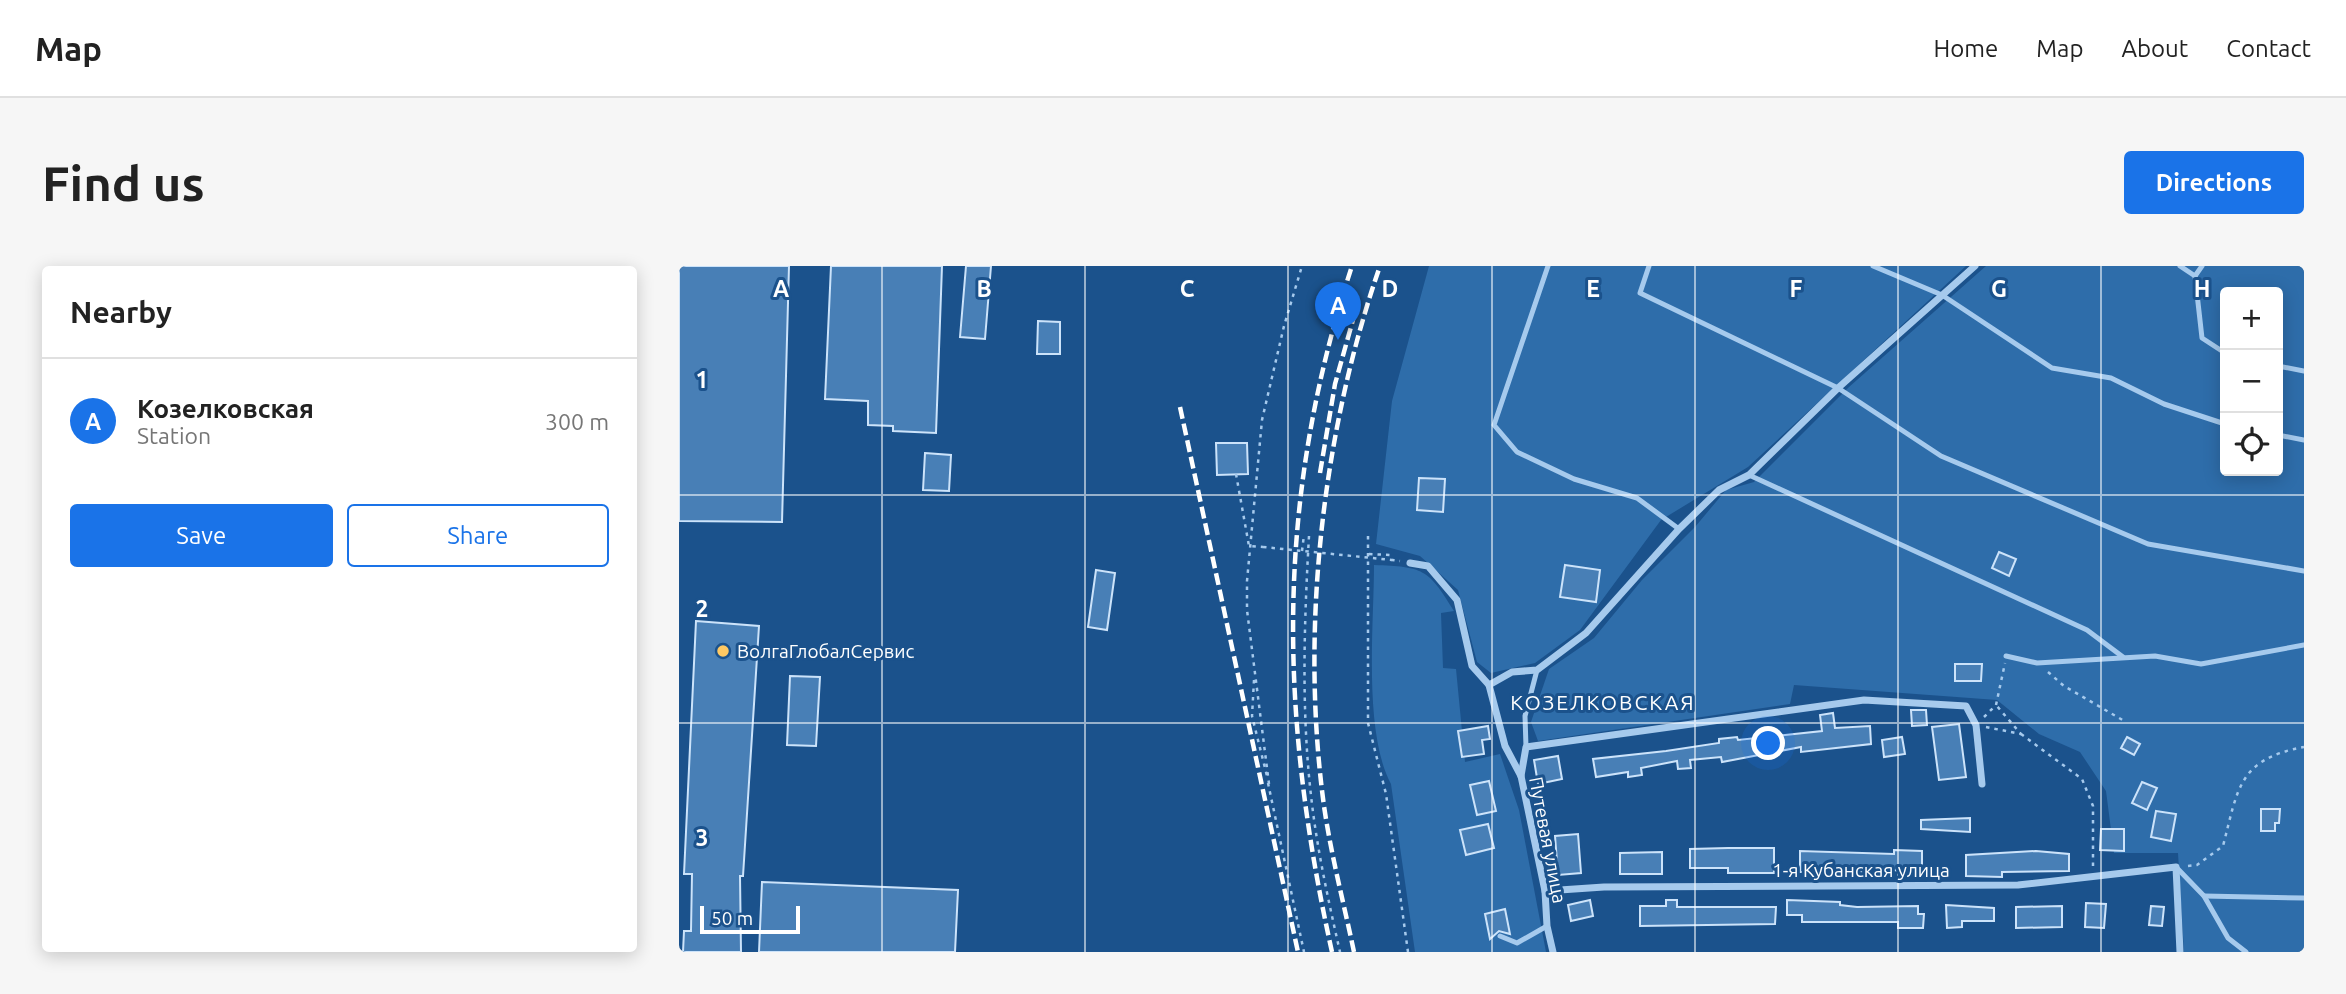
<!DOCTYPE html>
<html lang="en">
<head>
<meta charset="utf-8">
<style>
	body { margin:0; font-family:Ubuntu,sans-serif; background:#f6f6f6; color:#222 }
	.controls { position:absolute; right:21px; top:21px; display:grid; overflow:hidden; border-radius:7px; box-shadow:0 4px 18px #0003 }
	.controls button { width:63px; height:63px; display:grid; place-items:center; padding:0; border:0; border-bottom:2px solid #e0e0e0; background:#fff; color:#222; font:35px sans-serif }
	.scale { position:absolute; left:21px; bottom:18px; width:100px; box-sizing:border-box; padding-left:7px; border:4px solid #fff; border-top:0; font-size:19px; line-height:24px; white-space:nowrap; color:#fff; -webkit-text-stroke:5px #1b528c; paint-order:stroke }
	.you { position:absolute; left:1090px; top:478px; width:24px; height:24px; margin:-18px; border:5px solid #fff; border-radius:50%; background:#1a73e8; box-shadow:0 0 0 10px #1a73e833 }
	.badge { display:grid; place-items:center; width:46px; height:46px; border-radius:50%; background:#1a73e8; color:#fff; font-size:23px; font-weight:700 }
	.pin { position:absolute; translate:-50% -58px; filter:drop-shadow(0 2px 4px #0008) }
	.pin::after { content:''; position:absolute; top:37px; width:24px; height:21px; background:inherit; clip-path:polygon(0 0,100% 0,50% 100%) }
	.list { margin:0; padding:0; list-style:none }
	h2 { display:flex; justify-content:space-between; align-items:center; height:91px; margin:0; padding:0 28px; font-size:30px }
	h2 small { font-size:23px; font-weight:400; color:#767676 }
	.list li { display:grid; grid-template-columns:46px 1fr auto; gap:21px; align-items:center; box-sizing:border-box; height:126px; padding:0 28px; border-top:2px solid #e0e0e0 }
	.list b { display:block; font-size:26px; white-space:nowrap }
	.list p { margin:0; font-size:23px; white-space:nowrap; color:#767676 }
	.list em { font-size:23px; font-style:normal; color:#767676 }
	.actions { display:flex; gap:14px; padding:21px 28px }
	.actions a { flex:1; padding:16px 0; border:2px solid #1a73e8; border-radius:7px; text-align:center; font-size:24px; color:#1a73e8 }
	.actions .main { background:#1a73e8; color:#fff }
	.icon { flex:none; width:38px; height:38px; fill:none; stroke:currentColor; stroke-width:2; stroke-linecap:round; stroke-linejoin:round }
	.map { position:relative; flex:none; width:1625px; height:686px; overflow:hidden; border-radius:7px }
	header { display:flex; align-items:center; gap:42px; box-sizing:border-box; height:98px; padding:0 35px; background:#fff; border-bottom:2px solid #e0e0e0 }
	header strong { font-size:33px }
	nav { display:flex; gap:38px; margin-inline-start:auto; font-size:24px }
	.intro { display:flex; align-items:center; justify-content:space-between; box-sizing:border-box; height:168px; padding:0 42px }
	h1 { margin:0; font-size:49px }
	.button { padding:18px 32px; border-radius:7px; background:#1a73e8; color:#fff; font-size:24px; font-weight:700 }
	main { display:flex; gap:42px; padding:0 42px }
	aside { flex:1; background:#fff; border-radius:7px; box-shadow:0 4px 18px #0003 }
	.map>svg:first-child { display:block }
	.green { fill:#2e6daa; fill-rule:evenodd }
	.building { fill:#487fb6; stroke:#cce3fa; stroke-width:2 }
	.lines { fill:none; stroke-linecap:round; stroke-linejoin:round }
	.path { stroke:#a6caed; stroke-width:2.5; stroke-dasharray:3.5 5; stroke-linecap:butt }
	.service { stroke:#a6caed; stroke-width:5 }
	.minor { stroke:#a6caed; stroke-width:7 }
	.rail { stroke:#fff; stroke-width:4.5; stroke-dasharray:12 5; stroke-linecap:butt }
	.path-bridge { stroke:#a6caed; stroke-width:2.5; stroke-dasharray:3.5 5; stroke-linecap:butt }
	.grid { fill:none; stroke:#fff; stroke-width:2; stroke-opacity:0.55 }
	.poi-dot { fill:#ffc963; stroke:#1b528c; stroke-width:2.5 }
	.labels { text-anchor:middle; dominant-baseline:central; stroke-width:6; stroke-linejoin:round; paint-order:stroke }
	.poi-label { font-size:19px; fill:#fff; stroke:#1b528c; text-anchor:start }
	.street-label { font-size:19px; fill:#fff; stroke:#1b528c }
	.neighbourhood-label { font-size:21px; letter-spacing:2px; fill:#fff; stroke:#1b528c }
	.grid-label { font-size:23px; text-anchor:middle; font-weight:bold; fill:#fff; stroke:#1b528c; stroke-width:6; stroke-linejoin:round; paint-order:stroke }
</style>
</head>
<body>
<header>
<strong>Map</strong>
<nav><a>Home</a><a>Map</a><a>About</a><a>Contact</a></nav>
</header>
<div class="intro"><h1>Find us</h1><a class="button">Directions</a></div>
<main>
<aside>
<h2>Nearby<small></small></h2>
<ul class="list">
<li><span class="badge">A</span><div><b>Козелковская</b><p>Station</p></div><em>300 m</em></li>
</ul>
<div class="actions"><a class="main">Save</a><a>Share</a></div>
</aside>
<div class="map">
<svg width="1625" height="686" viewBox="0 0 1625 686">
	<rect width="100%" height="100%" fill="#1b528c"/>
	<g class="green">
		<polygon points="750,0 1287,0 1069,201 982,254 901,364 856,397 812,407 798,396 779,324 741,290 697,278 713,135"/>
		<path d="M1307 0H1625V686H1505L1499 587H1435L1427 525 1401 486 1360 468 1318 434 1115 419 1111 438 859 475 852 456 870 403 915 372 963 314 1016 261 1047 224 1075 216 1170 121ZM1546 26H1599V205H1546Z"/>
		<path d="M695 299C744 301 749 302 775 345L762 347 764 402 777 403 786 496 821 488 840 544 867 686H736L712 518C684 466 695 359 695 299Z"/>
	</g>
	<g class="building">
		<polygon points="0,0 110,0 103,256 0,255"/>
		<polygon points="152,0 263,0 257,167 214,165 214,160 189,159 189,135 146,133"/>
		<polygon points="287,0 312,0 306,73 281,71"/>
		<polygon points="359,55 381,56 381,88 358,88"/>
		<polygon points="537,177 568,177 569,208 538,209"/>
		<polygon points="246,187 272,189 270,225 244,224"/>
		<polygon points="740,212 766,213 764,246 738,244"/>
		<polygon points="1320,286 1337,293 1330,310 1313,302"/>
		<polygon points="886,299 921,304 917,336 881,331"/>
		<polygon points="417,304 436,307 428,364 409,361"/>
		<polygon points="17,355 80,360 64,610 61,610 62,686 4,686 5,665 12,665 13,608 5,608"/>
		<polygon points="1276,398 1303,398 1302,415 1276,415"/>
		<polygon points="111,410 141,411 137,480 108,479"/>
		<polygon points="1232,444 1247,444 1248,459 1233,460"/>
		<polygon points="1154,447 1156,462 1191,460 1192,478 1122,486 1122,481 1043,496 1042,491 1011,494 1012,502 999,503 998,495 962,502 963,509 949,511 949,506 917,511 914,493 987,485 1040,477 1040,473 1058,471 1059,474 1143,465 1141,449"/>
		<polygon points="1280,458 1287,511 1260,514 1253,461"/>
		<polygon points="809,460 811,473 803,474 805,488 783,491 779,465"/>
		<polygon points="1223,471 1226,488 1205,491 1203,474"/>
		<polygon points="1448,471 1461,478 1455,489 1442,482"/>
		<polygon points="879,490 883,513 859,518 855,494"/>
		<polygon points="810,515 817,545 798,549 791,519"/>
		<polygon points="1463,516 1478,522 1468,544 1453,537"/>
		<polygon points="1582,543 1601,543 1600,557 1596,557 1596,565 1582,565"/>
		<polygon points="1477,545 1497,548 1492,575 1472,571"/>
		<polygon points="1291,552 1291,566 1242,563 1242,554"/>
		<polygon points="809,558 815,582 787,589 781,564"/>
		<polygon points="1422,563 1445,563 1445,585 1421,584"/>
		<polygon points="899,568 902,607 879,609 876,570"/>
		<polygon points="1049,582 1095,582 1095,607 1049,607 1049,602 1011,602 1011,583"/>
		<polygon points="1215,584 1243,585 1243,605 1204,604 1204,608 1188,608 1188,605 1121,606 1121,585 1215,588"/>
		<polygon points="1357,585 1390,588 1390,605 1323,606 1323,611 1287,610 1287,589"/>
		<polygon points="983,586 983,608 941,608 941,587"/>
		<polygon points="83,616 279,624 276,686 80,686"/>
		<polygon points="911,634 914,650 892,655 889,639"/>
		<polygon points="987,634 998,634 998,641 1097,641 1096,658 961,660 961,640 987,640"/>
		<polygon points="1108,634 1161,636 1161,639 1178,641 1239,640 1239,648 1245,648 1244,662 1219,662 1219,656 1123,656 1123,649 1108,649"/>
		<polygon points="1407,637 1427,638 1425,662 1406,661"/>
		<polygon points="1267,639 1315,642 1315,655 1283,655 1283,661 1268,662"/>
		<polygon points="1383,640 1383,661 1337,662 1337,641"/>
		<polygon points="1472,640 1485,641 1483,660 1470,659"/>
		<polygon points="826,643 831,668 820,665 811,673 806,648"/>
	</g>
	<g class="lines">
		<g class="path">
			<polyline points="557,208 570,280 584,281"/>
			<path d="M630 270C625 359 622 449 633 538 639 588 650 637 661 686"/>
			<polyline points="689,270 689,457 707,528 729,686"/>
			<polyline points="623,285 625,269"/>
			<polyline points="690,288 711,289 713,294 721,295"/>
			<polyline points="1369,406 1385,420 1447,456"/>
			<polyline points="575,414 573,450 588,510"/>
			<polyline points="1305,451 1317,439 1326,397"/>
			<polyline points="1307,461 1342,468 1317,439"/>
			<polyline points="1342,468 1403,513 1414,540 1414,601"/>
			<polyline points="589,517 625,686"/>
			<polyline points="590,518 568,344 568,315 583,154 605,60 623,0"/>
			<path d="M1509 600 1518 599 1544 580C1559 523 1559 493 1625 481"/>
		</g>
		<g class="service">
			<polyline points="869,0 815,159 838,186 895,213 958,232 1000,263"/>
			<polyline points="970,0 961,27 1159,122 1262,190 1469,278 1625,305"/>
			<polyline points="1194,0 1263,29 1373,102 1432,112 1485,138 1546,158"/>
			<polyline points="1501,0 1516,10 1523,0"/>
			<polyline points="1516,10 1523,72 1546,87"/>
			<polyline points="1599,100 1625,105"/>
			<polyline points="1599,169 1625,174"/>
			<polyline points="1070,209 1408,364 1444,391"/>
			<polyline points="1327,390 1358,397 1476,390 1522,398 1625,379"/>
			<polyline points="847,481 846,450 858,404"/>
			<polyline points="1497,601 1525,630 1549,672 1567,686"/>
			<polyline points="1525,630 1625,632"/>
			<polyline points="821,670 838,677 868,660"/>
		</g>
		<g class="minor">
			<polyline points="731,297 749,300 778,334 793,400 810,419 826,480 842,510 866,625 868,660 874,686"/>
			<polyline points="810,419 833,406 858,404 907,367 1000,263 1040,224 1070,209 1159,122 1296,0"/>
			<polyline points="842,510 847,481 1185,434 1287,440 1297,459 1303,518"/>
			<polyline points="866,625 925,621 1339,619 1497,601 1501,686"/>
		</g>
		<g class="rail">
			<polyline points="501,141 619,686"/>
			<polyline points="641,207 656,118 677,43"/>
			<path d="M653 686C600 447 596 235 673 0"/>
			<path d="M675 686C665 638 652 589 645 540 621 365 643 167 701 0"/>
		</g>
		<polyline class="path-bridge" points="584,281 713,294"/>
	</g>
	<path class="grid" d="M203 0V686M406 0V686M609 0V686M813 0V686M1016 0V686M1219 0V686M1422 0V686M0 229H1625M0 457H1625"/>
	<circle class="poi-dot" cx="44" cy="385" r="7"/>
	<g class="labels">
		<g class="poi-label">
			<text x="58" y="385">ВолгаГлобалСервис</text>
		</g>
		<g class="street-label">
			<text transform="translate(869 574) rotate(79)">Путевая улица</text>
			<text x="1182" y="604">1-я Кубанская улица</text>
		</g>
		<g class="neighbourhood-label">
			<text x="924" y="436">КОЗЕЛКОВСКАЯ</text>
		</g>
	</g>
	<g class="grid-label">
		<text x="102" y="31">A</text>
		<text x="305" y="31">B</text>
		<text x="508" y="31">C</text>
		<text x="711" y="31">D</text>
		<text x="914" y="31">E</text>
		<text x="1117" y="31">F</text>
		<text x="1320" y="31">G</text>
		<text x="1523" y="31">H</text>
		<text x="23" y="122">1</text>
		<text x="23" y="351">2</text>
		<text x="23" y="580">3</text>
	</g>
</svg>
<div class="controls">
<button>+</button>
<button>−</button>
<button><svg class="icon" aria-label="locate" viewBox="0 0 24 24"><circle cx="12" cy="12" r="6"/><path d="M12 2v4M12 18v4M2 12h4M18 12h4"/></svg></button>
</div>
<div class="scale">50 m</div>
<div class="you"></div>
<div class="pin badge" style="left:659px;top:74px">A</div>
</div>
</main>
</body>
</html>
